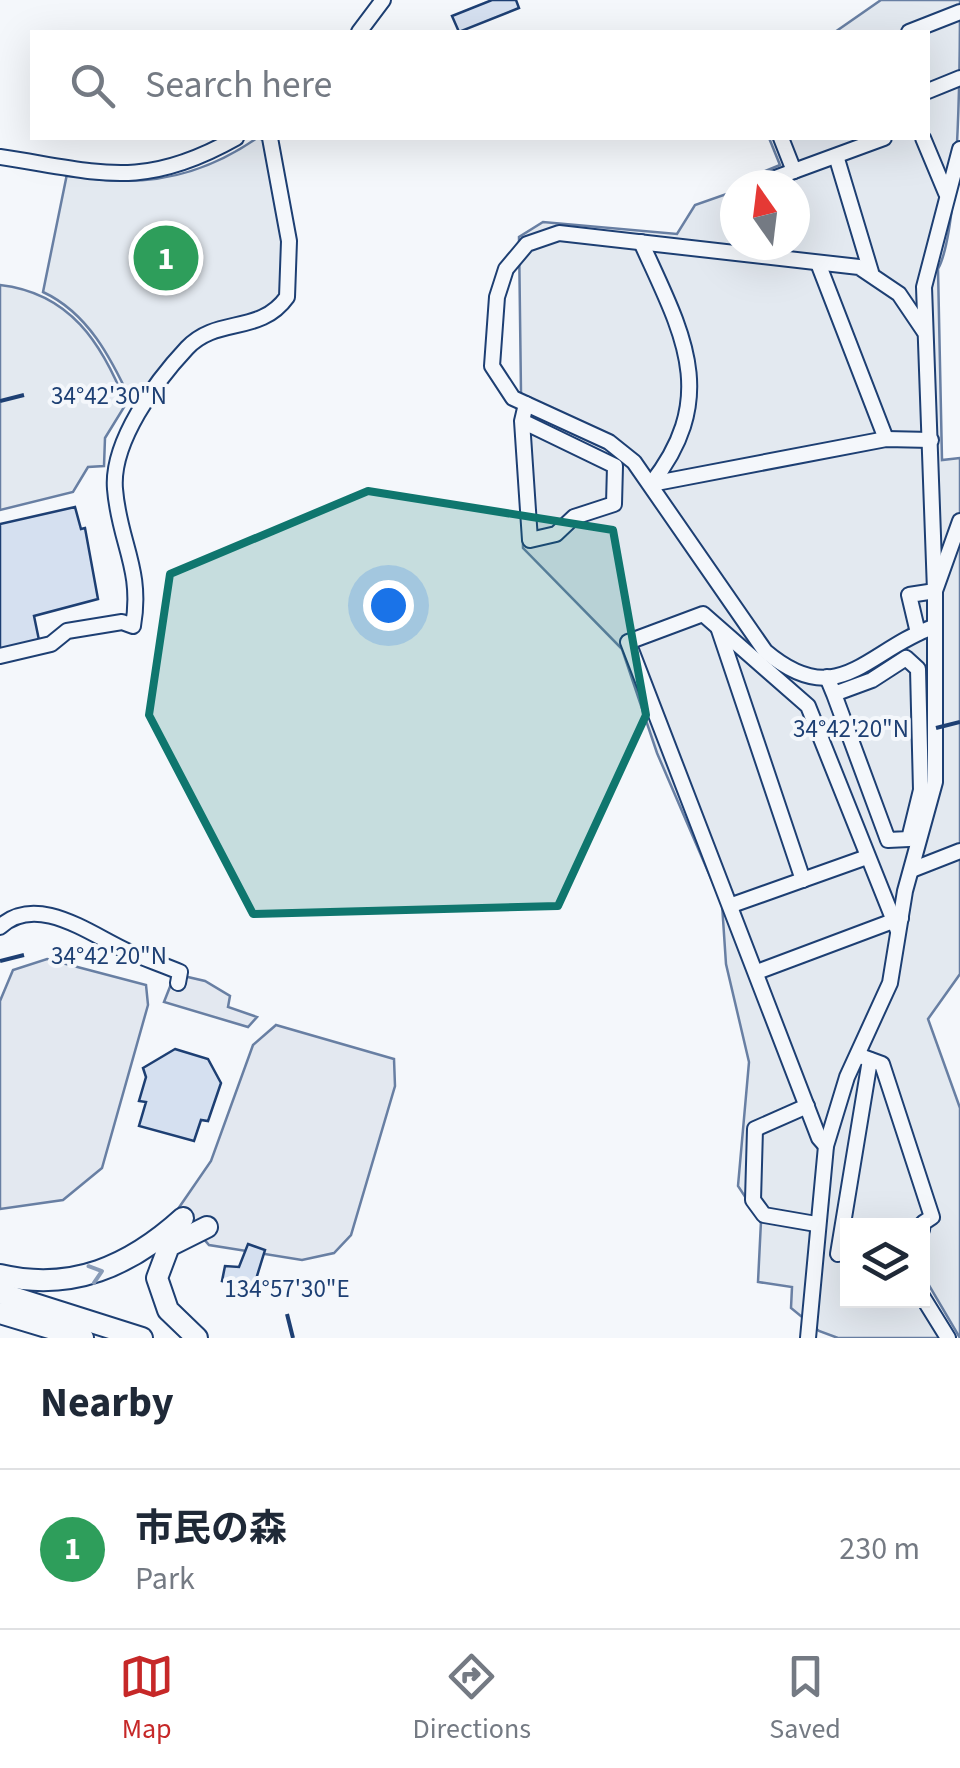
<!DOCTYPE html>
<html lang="en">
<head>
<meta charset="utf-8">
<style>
	body { margin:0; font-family:"Source Sans 3","Noto Sans JP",sans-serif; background:#f2f2f3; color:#1f2937 }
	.controls { position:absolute; right:30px; bottom:30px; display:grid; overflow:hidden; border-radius:0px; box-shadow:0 10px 40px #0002 }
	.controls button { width:90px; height:90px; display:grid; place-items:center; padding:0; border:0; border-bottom:2px solid #e0e1e3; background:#fff; color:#1f2937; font:50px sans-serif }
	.compass { position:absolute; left:720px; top:170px; width:90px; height:90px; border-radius:50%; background:#fff; box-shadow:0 10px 40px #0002; rotate:346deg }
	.you { position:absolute; left:388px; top:605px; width:35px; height:35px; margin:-25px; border:8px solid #fff; border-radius:50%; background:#1a73e8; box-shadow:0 0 0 15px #1a73e833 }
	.badge { display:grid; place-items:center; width:65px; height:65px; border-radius:50%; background:#c62828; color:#fff; font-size:32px; font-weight:700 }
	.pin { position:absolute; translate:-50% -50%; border:5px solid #fff; box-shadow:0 2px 10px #0006 }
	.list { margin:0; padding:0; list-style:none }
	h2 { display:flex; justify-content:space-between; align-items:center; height:130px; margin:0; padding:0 40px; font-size:42px }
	h2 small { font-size:32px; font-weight:400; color:#747a83 }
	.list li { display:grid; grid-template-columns:65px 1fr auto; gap:30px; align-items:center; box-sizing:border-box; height:160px; padding:0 40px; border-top:2px solid #e0e1e3 }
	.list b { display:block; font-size:38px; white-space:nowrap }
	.list p { margin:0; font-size:32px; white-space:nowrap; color:#747a83 }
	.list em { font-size:32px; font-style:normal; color:#747a83 }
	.icon { flex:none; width:55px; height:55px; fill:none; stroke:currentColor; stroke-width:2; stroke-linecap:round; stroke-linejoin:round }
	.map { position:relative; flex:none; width:960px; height:1338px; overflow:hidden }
	.search { position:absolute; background:#fff; box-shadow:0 10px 40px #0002; left:30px; right:30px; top:30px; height:110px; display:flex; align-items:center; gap:25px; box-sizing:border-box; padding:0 35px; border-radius:0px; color:#747a83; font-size:38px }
	.sheet { height:290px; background:#fff }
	nav { display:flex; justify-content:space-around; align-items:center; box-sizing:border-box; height:140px; border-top:2px solid #e0e1e3; background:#fff; font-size:28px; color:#747a83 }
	nav a { display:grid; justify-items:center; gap:5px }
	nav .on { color:#c62828 }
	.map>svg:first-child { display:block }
	.green { fill:#e3e9f0; stroke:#687fa3; stroke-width:2.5 }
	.parking { fill:#e3e8f0; stroke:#687fa3; stroke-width:2.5 }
	.building { fill:#d5e0f0; stroke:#1d3f73; stroke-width:2.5 }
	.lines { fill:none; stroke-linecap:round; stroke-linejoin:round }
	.minor-casing { stroke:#1d3f73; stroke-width:18 }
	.highway-casing { stroke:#1d3f73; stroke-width:24 }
	.minor { stroke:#f4f7fb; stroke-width:14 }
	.highway { stroke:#f4f7fb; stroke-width:20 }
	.oneway { stroke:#889bb7 }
	.marked { fill:#0f766e; fill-opacity:0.2; stroke:#0f766e; stroke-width:8; stroke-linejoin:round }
	.ticks { fill:none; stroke:#1d3f73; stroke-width:4 }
	.ticks-label { font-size:25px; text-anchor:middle; fill:#1d3f73; stroke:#f4f7fb; stroke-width:8; stroke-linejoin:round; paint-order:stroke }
</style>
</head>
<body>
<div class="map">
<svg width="960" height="1338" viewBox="0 0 960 1338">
	<rect width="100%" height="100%" fill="#f4f7fb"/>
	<g class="green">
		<path d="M881 0H960C960 58 960 229 938 269L942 460 960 458V974L928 1019 960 1108V1338L927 1282V1254L923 1271 922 1226H848V1300H922L923 1284 955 1338H838L819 1331 791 1308 792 1287 758 1282 761 1221 738 1186 749 1062 726 964 722 904 657 753 622 649 523 548 519 237 543 222 677 234 695 205 735 191V245H795V185H752L765 171 780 165 769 138H928V32H835Z"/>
		<path d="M257 138 268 141 283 238 281 299 270 312 215 326 131 401C111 358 88 313 43 292L67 174C136 190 198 179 257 138Z"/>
		<path d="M0 285C70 293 102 343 126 404L105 438 104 466 88 467 73 492 0 510Z"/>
	</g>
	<g class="parking">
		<polygon points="47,959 146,985 148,1005 102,1168 63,1200 0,1209 0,1001 13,970"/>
		<polygon points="175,974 205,981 230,996 228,1007 257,1017 248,1027 164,1002"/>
		<polygon points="276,1025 394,1059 395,1086 351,1235 334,1253 302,1260 209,1245 178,1209 211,1161 253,1045"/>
	</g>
	<g class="building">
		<polygon points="492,0 516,0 519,8 459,32 452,16"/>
		<polygon points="75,507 81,529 85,528 98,599 34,616 39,640 0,650 0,524"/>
		<polygon points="175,1049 208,1059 221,1083 208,1121 201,1120 194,1141 139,1126 146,1102 139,1101 146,1077 143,1068"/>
		<polygon points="248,1244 265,1250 253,1289 222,1281 225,1266 239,1267"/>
	</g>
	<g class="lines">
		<defs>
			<g id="minor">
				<polyline points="359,32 383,0"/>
				<polyline points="909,32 960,12"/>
				<polyline points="928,91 960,78"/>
				<polyline points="923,138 946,193"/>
				<path d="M0 157C100 172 142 191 236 138"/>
				<polyline points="837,159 871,272"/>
				<polyline points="794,171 884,138"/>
				<polyline points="770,185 770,180 794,171 781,138"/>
				<path d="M641 242C681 331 721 395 651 484"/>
				<polyline points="818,263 886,439"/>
				<path d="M924 331 899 294 859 267 559 233 527 244 506 269 497 297 492 366 513 398 609 442 634 462 765 651C838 713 866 651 933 627"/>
				<polyline points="522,421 615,466 614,504 574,517 556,534 530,540 522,421 526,404"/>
				<polyline points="651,484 886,439 931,440"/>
				<polyline points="719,630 803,880"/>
				<polyline points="918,633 909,595 935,591 960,521"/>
				<path d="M0 656 51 644 67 631 122 622 133 626C143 569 119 542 115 489 111 442 156 381 187 348 217 316 260 335 287 297L289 241 270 138"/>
				<polyline points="827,677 834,694 888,840 909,839 921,790 918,669 906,658 872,680 834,694"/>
				<polyline points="914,869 960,851"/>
				<polyline points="732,905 867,857"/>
				<path d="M0 927C37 892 91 935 129 952 146 959 163 965 180 972L178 983"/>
				<polyline points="757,972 901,918"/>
				<polyline points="863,1057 882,1064 932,1217 923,1223 922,1230"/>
				<polyline points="807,1106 755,1129 753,1200 764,1215 816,1224"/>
				<polyline points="826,1146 819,1138 628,642 703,614 808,706 898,931"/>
				<polyline points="848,1251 838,1254 870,1060"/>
				<polyline points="922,1296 948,1338"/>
				<polyline points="808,1338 826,1146 847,1077 890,983 905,891 935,782 935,591 924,287 960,149"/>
			</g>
			<g id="highway">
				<path d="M0 1275C72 1292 130 1266 183 1218"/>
				<polyline points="0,1293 142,1338"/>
				<polyline points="0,1313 83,1338"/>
				<polyline points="197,1338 168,1310 157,1278 169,1246 207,1227"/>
			</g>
		</defs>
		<use href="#minor" class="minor-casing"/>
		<use href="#highway" class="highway-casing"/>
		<use href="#minor" class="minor"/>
		<use href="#highway" class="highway"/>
	</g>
	<defs><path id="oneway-chevron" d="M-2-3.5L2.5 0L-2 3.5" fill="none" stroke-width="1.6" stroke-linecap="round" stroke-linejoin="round" transform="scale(2.5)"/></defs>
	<use class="oneway" href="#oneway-chevron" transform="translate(96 1273) rotate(-18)"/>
	<path class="marked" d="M368 491 613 530 646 715 558 906 253 914 149 715 170 574Z"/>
	<path class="ticks" d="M0 401 24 395M936 728 960 722M0 961 24 955M287 1314 293 1338"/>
	<g class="ticks-label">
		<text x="109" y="404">34°42'30"N</text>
		<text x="851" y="737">34°42'20"N</text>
		<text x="109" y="964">34°42'20"N</text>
		<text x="287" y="1297">134°57'30"E</text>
	</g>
</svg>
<div class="controls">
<button><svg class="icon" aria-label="layers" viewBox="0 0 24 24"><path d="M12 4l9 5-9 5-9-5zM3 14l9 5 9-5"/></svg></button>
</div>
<svg class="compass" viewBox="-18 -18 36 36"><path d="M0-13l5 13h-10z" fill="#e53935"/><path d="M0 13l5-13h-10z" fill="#747a83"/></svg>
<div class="you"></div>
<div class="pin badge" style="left:166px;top:258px;background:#2e9e5b">1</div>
<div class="search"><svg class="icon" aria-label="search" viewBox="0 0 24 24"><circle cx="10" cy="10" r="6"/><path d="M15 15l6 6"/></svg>Search here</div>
</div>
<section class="sheet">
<h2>Nearby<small></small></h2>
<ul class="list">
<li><span class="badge" style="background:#2e9e5b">1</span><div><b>市民の森</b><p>Park</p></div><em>230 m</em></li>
</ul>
</section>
<nav>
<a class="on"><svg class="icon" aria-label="map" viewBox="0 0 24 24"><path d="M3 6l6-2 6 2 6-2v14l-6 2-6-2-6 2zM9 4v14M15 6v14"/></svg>Map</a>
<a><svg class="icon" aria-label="directions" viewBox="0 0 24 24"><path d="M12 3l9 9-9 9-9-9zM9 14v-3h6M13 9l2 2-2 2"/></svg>Directions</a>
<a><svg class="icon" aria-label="saved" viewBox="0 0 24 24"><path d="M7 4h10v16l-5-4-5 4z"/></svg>Saved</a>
</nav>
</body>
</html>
